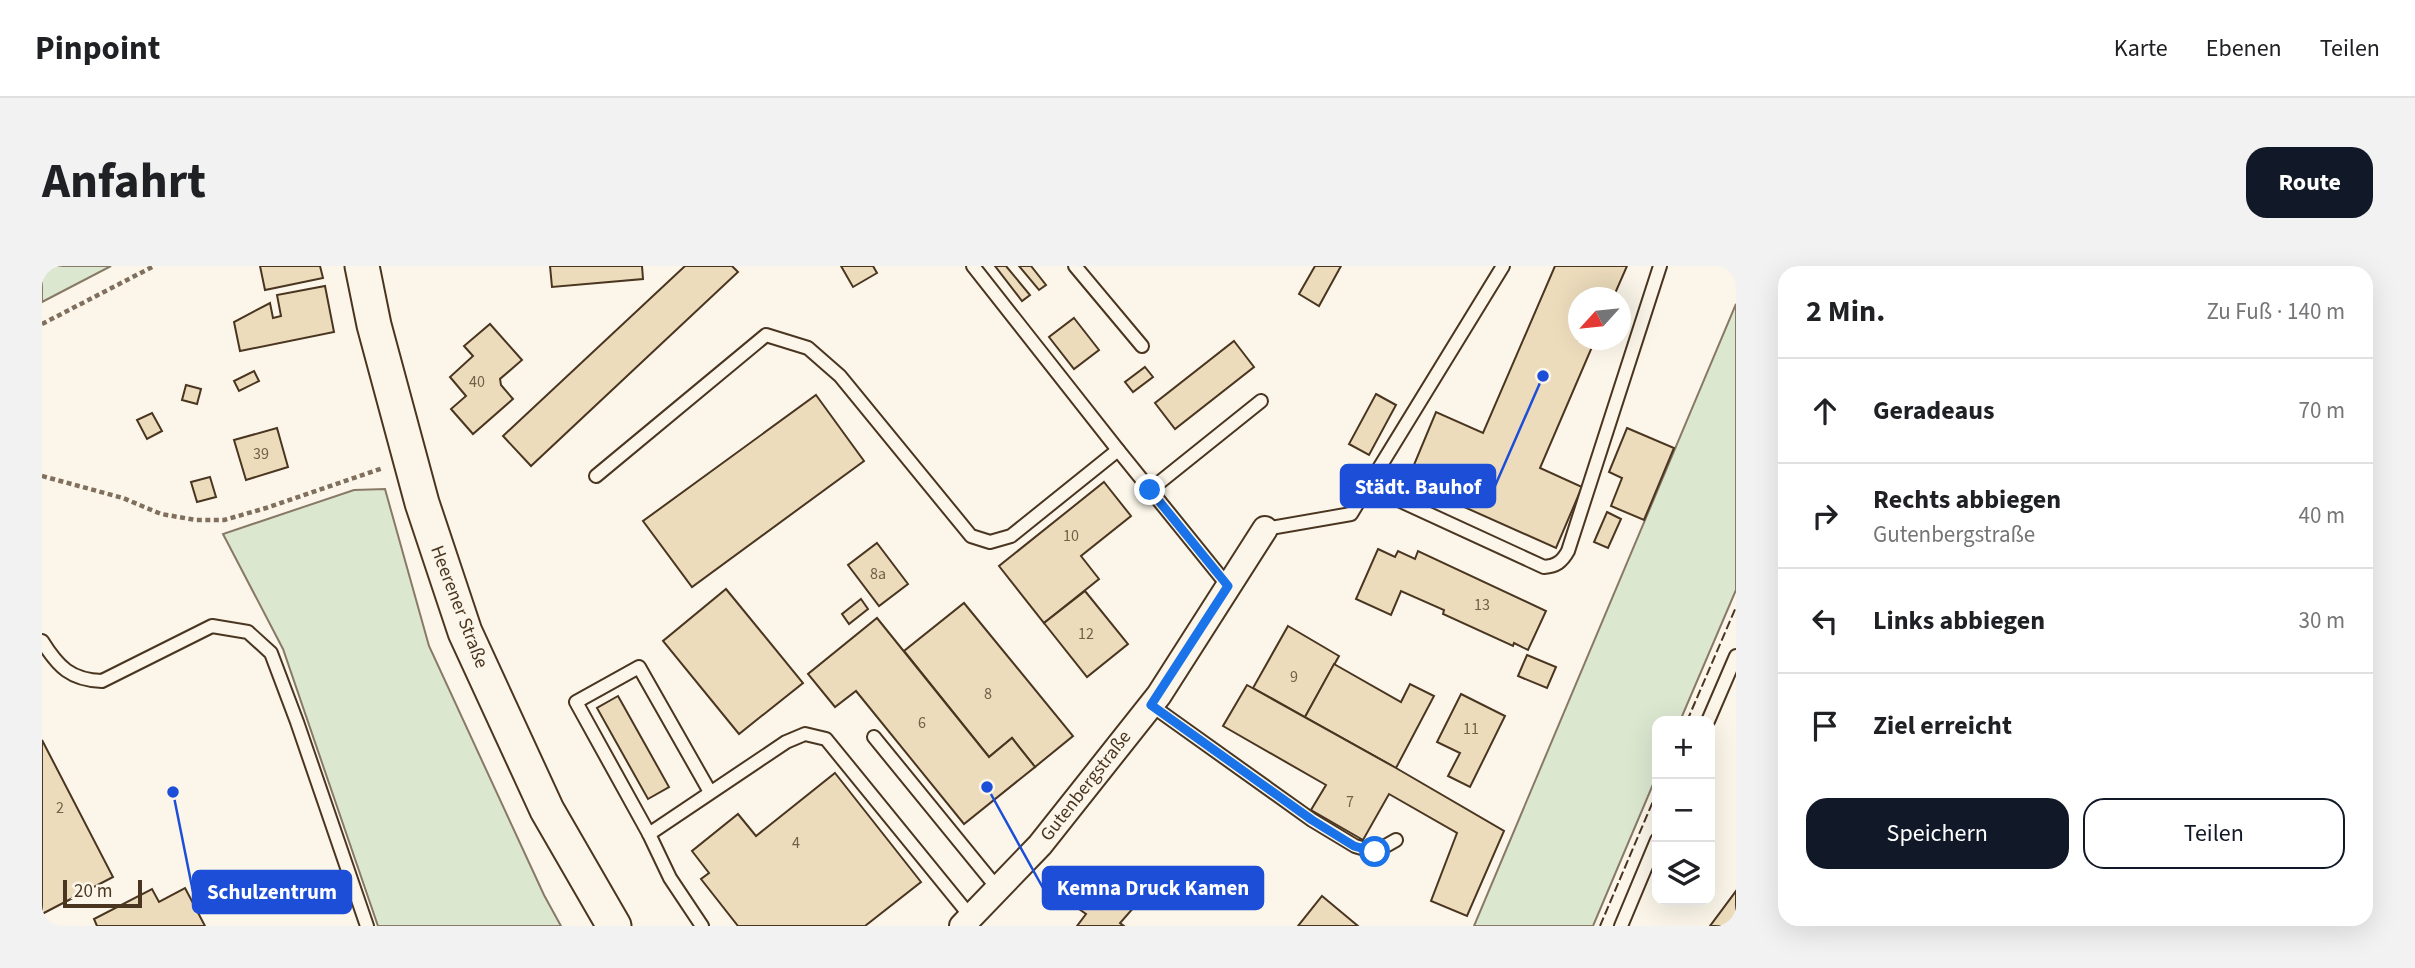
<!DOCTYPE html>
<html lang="de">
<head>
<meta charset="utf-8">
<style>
	body { margin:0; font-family:"Source Sans 3",sans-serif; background:#f2f2f2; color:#202124 }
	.controls { position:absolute; right:21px; bottom:21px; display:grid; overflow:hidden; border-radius:14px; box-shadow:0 7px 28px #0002 }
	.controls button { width:63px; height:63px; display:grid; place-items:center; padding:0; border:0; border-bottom:2px solid #e0e0e0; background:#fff; color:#202124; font:35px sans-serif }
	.compass { position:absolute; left:1526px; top:21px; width:63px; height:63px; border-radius:50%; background:#fff; box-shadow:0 7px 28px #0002; rotate:243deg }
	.scale { position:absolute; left:21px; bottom:18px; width:79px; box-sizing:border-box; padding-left:7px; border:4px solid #4a3520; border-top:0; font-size:19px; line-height:24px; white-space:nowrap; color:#4a3520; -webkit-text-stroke:5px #fbf6e9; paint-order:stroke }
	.stop { position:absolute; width:21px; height:21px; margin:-16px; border:5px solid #1a73e8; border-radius:50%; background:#fff }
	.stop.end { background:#1a73e8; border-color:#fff; box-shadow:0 2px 7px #0008 }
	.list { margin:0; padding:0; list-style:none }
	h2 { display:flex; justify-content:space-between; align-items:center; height:91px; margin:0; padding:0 28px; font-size:30px }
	h2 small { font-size:23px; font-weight:400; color:#757577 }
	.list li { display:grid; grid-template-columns:46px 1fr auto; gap:21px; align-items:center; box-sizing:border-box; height:105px; padding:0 28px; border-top:2px solid #e0e0e0 }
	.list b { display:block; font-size:26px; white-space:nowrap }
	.list p { margin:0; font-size:23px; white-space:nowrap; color:#757577 }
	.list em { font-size:23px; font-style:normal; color:#757577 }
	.actions { display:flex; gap:14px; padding:21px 28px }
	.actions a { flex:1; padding:16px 0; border:2px solid #111827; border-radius:21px; text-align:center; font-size:24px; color:#111827 }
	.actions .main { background:#111827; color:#fff }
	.icon { flex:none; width:38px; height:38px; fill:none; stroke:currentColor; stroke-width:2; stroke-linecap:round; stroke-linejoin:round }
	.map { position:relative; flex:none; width:1694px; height:660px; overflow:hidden; border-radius:21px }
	header { display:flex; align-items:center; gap:42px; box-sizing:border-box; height:98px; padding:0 35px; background:#fff; border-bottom:2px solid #e0e0e0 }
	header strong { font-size:33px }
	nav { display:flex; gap:38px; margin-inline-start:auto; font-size:24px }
	.intro { display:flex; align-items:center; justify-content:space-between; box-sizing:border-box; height:168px; padding:0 42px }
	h1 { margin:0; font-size:49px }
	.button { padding:18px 32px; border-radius:21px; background:#111827; color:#fff; font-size:24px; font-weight:700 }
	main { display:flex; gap:42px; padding:0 42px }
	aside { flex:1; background:#fff; border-radius:21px; box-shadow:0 7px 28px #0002 }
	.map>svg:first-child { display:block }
	.green { fill:#dce7d0; stroke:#887966; stroke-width:2 }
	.building { fill:#ecdcbc; stroke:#4a3520; stroke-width:2 }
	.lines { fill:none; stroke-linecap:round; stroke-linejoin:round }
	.lane-casing { stroke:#4a3520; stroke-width:16 }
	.street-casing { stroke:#4a3520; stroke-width:28 }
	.secondary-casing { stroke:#4a3520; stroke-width:37 }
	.path { stroke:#7f6f5c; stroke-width:4.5; stroke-dasharray:5 3.5; stroke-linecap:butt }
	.lane { stroke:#fbf6e9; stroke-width:12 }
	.street { stroke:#fbf6e9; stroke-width:24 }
	.secondary { stroke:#fbf6e9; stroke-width:33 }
	.fence { stroke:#4a3520; stroke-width:2; stroke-dasharray:9 3.5; stroke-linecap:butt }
	.route { stroke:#1a73e8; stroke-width:9 }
	.labels { text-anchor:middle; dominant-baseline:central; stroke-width:5; stroke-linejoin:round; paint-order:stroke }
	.number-label { font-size:16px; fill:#725f47 }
	.street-label { font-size:19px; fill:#4a3520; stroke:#fbf6e9 }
	.leader { fill:none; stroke:#1d4ed8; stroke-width:2.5 }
	.callout-dot { fill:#1d4ed8; stroke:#fbf6e9; stroke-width:2.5 }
	.callout { fill:#1d4ed8; stroke:#1d4ed8; stroke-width:2.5 }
	.callout-label { font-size:21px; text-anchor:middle; font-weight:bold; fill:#fff }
</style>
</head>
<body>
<header>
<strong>Pinpoint</strong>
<nav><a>Karte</a><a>Ebenen</a><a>Teilen</a></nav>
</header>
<div class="intro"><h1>Anfahrt</h1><a class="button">Route</a></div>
<main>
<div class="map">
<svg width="1694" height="660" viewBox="0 0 1694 660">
	<rect width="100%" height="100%" fill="#fbf6e9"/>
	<g class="green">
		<polygon points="0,0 69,0 0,36"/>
		<polygon points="1694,38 1694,324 1638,455 1615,455 1615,509 1551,660 1432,660"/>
		<polygon points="343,223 387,380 502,629 519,660 336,660 241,383 181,268 312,224"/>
	</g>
	<g class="building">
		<polygon points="218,0 278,0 281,12 223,24"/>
		<polygon points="508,0 600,0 601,13 510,21"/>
		<polygon points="643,0 690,0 696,6 489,200 461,170"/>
		<polygon points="799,0 831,0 835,7 811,21"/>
		<polygon points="953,0 964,0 988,29 980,35"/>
		<polygon points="977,0 989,0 1004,19 997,24"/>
		<polygon points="1273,0 1299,0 1277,40 1257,28"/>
		<polygon points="1513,0 1585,0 1571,32 1536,32 1536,74 1553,74 1498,202 1540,221 1514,282 1411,236 1415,227 1369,206 1394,146 1441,167"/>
		<polygon points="283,20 292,66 198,85 192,56 228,37 231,52 239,50 235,29"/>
		<polygon points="1032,52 1057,84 1032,103 1007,71"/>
		<polygon points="448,58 480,94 458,113 459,119 471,133 431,168 409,143 424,130 408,111 431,90 422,80"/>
		<polygon points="1192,75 1212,101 1133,163 1113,137"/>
		<polygon points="1103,101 1111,111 1091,126 1083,116"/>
		<polygon points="212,105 217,115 197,125 192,115"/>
		<polygon points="144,119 159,123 155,138 140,134"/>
		<polygon points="1334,128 1354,139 1327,189 1307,178"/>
		<polygon points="774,129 822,195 650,321 601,255"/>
		<polygon points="110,147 120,165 105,173 95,154"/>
		<polygon points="235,162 246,201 204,214 192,174"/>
		<polygon points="1585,162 1632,182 1602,254 1569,240 1580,212 1567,206"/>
		<polygon points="168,211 174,231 155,236 149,216"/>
		<polygon points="1062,216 1089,250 1039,290 1057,313 1002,357 957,300"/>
		<polygon points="1565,246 1579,253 1566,282 1552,276"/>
		<polygon points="835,277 866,318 837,340 806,299"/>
		<polygon points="1336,283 1353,291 1356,285 1373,293 1376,285 1504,345 1486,384 1472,377 1471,380 1401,348 1402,344 1359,325 1349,349 1314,333"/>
		<polygon points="684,323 761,417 697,468 621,375"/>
		<polygon points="1043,325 1086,378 1045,411 1002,357"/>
		<polygon points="819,333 826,343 807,358 800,348"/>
		<polygon points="922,337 1031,470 993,501 970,472 947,491 862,385"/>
		<polygon points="835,352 947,491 970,472 993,501 922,558 814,425 793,441 766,408"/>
		<polygon points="1246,360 1297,390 1263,451 1211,422"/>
		<polygon points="1485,389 1514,401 1505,422 1476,410"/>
		<polygon points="1292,398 1359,436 1368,418 1392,430 1354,502 1263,451"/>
		<polygon points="1205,419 1354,502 1462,565 1425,650 1389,635 1415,567 1347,528 1321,574 1269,544 1284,519 1181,460"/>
		<polygon points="1419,428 1463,450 1428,521 1406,510 1418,487 1395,476"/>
		<polygon points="576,430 627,521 606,533 555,442"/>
		<polygon points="0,474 71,611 0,648"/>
		<polygon points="793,507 879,616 823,660 696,660 659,613 667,607 650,585 696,548 714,570"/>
		<polygon points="1072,608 1100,632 1078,657 1082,660 1035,660 1044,648 1037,643 1050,626 1055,629"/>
		<polygon points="143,622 163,660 55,660 52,653 110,623 117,636"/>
		<polygon points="1694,625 1694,660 1668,660"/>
		<polygon points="1280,630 1316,660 1256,660"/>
	</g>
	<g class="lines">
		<defs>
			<g id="lane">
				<polyline points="931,0 1076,184 1186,320"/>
				<polyline points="1033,0 1100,80"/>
				<polyline points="554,210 724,69 766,82 798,110 929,270 948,276 969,270 1076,184"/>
				<path d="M1326 220 1502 301C1514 300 1520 296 1526 285L1618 0"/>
				<polyline points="1108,224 1219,135"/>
				<polyline points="1223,263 1309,248 1461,0"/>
				<path d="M0 375C16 401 29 414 60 415L170 360 206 366 229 387 255 456 325 660"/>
				<polyline points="1109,439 1270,554 1313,580 1333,586 1354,574"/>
				<polyline points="1666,455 1694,390"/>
				<polyline points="832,471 956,623"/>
				<polyline points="607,568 534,436 597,401 668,526"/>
				<polyline points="660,660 628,612 607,568 744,476 763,468 784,473 929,651"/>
				<polyline points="1579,660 1615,574"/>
			</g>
			<polyline id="street" points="920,660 998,579 1117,429 1223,263"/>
			<polyline id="secondary" points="320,0 332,59 380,237 423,366 505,544 572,660"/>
		</defs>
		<use href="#lane" class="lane-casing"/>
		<use href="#street" class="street-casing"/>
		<use href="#secondary" class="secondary-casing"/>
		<g class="path">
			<polyline points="0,58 112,0"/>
			<polyline points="0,210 81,232 119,248 154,254 182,254 224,242 341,202"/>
		</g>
		<use href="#lane" class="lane"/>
		<use href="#street" class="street"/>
		<use href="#secondary" class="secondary"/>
		<g class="fence">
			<polyline points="1645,455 1694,341"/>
			<polyline points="1558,660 1615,526"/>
		</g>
	</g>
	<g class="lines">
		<polyline class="route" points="1108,224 1186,320 1109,439 1270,554 1312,580 1333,586"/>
	</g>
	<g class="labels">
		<g class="number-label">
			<text x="435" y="116">40</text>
			<text x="219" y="188">39</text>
			<text x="1029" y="270">10</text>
			<text x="836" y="308">8a</text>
			<text x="1440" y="339">13</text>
			<text x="1044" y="368">12</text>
			<text x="1252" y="411">9</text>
			<text x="946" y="428">8</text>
			<text x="880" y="457">6</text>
			<text x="1429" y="463">11</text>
			<text x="1308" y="536">7</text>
			<text x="18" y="542">2</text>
			<text x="754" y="577">4</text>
		</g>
		<g class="street-label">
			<text transform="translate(417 341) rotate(69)">Heerener Straße</text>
			<text transform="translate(1044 520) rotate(-52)">Gutenbergstraße</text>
		</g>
	</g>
	<path class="leader" d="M1501 110L1453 220M945 521L1001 622M131 526L151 626"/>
	<g class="callout-dot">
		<circle cx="1501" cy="110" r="7"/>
		<circle cx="945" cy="521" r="7"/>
		<circle cx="131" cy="526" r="7"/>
	</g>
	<g class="callout">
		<rect x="1299" y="199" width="154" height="42" rx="7"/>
		<rect x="1001" y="601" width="220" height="42" rx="7"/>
		<rect x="151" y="605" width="158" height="42" rx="7"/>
	</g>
	<g class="callout-label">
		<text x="1376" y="228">Städt. Bauhof</text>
		<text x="1111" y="629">Kemna Druck Kamen</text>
		<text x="230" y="633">Schulzentrum</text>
	</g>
</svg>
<div class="controls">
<button>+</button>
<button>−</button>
<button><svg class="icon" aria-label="layers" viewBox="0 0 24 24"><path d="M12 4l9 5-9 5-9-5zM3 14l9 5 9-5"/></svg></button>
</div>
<svg class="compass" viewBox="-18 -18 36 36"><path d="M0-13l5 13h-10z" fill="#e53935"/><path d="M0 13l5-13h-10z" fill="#757577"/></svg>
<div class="scale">20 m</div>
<div class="stop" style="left:1333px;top:586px"></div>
<div class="stop end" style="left:1108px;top:224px"></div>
</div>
<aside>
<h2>2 Min.<small>Zu Fuß · 140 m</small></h2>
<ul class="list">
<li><svg class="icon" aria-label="ahead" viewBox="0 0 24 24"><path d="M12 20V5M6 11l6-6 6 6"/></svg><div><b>Geradeaus</b></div><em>70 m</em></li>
<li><svg class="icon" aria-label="right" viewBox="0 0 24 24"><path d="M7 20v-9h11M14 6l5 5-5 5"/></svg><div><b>Rechts abbiegen</b><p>Gutenbergstraße</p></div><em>40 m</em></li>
<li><svg class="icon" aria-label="left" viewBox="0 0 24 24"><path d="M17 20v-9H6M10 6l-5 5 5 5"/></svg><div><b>Links abbiegen</b></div><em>30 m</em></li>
<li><svg class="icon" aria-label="arrive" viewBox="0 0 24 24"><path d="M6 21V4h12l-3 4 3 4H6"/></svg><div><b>Ziel erreicht</b></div></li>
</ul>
<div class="actions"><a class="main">Speichern</a><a>Teilen</a></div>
</aside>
</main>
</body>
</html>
